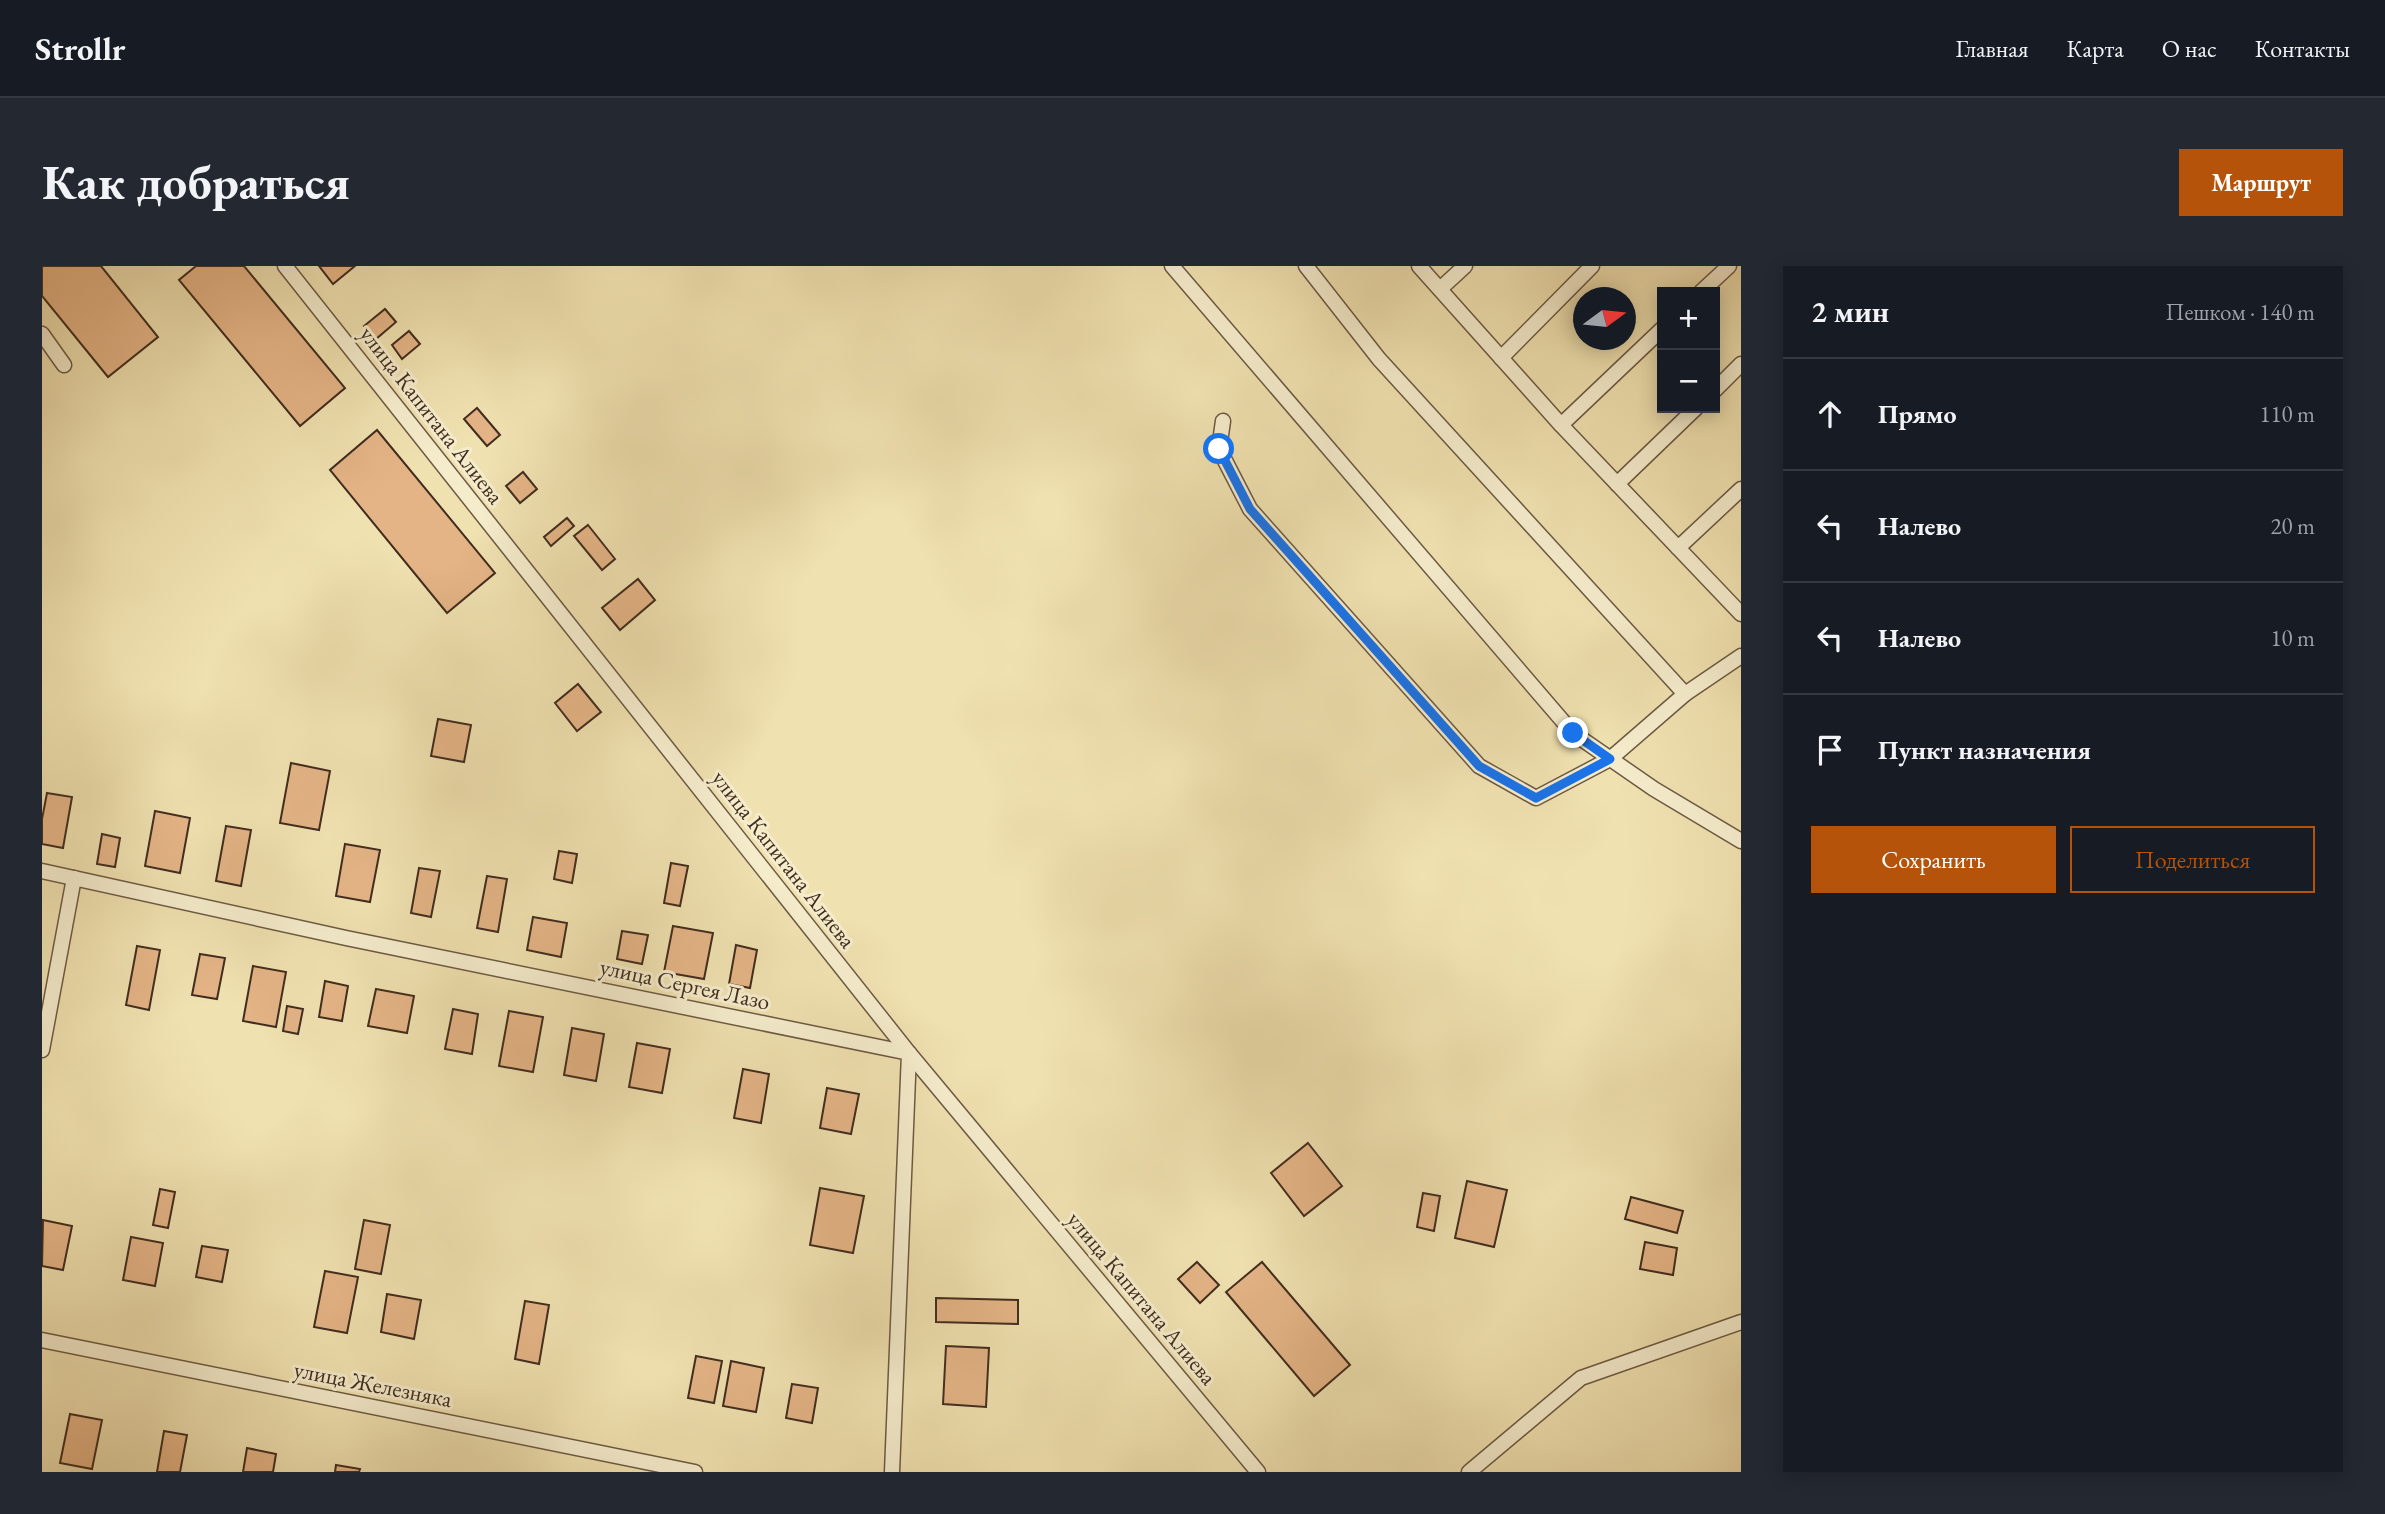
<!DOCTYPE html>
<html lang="ru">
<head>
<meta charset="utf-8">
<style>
	body { margin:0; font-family:"EB Garamond",serif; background:#242831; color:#f1f3f6 }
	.controls { position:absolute; right:21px; top:21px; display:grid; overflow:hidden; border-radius:0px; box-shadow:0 4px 18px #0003 }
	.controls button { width:63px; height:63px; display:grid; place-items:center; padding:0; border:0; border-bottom:2px solid #363941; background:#171b24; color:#f1f3f6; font:35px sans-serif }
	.compass { position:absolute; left:1531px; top:21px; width:63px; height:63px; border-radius:50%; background:#171b24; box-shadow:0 4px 18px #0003; rotate:75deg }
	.stop { position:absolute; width:21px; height:21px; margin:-16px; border:5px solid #1a73e8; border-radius:50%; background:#fff }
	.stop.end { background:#1a73e8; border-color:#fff; box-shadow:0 2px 7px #0008 }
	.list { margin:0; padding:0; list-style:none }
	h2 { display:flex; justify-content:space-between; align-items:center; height:91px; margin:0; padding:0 28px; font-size:30px }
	h2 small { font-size:23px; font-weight:400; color:#9ea1a6 }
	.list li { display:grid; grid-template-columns:46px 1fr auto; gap:21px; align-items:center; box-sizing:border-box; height:112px; padding:0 28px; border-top:2px solid #363941 }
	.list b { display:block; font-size:26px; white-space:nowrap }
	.list em { font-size:23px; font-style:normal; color:#9ea1a6 }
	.actions { display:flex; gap:14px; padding:21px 28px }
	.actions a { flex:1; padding:16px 0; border:2px solid #b45309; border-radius:0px; text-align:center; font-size:24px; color:#b45309 }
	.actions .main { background:#b45309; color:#fff }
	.icon { flex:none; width:38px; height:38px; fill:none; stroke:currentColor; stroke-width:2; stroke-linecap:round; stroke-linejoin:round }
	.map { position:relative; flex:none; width:1699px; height:1206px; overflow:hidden; border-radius:0px }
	header { display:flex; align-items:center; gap:42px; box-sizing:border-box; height:98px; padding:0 35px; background:#171b24; border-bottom:2px solid #363941 }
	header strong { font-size:33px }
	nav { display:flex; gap:38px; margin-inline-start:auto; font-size:24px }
	.intro { display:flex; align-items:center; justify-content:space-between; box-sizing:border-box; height:168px; padding:0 42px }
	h1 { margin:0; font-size:49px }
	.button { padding:18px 32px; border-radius:0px; background:#b45309; color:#fff; font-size:24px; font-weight:700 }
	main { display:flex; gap:42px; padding:0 42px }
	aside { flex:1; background:#171b24; border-radius:0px; box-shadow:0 4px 18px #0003 }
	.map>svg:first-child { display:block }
	.building { fill:#e4b486; stroke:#412d1f; stroke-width:2 }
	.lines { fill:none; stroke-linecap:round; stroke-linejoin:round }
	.service-casing { stroke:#6d5a43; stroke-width:17 }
	.service { stroke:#f5eccc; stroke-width:14 }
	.route { stroke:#1a73e8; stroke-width:9 }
	.labels { text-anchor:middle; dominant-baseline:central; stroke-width:6; stroke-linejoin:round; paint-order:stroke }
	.street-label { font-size:23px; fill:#412d1f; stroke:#f5eccc }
</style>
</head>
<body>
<header>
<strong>Strollr</strong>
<nav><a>Главная</a><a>Карта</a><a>О нас</a><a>Контакты</a></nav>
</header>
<div class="intro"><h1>Как добраться</h1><a class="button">Маршрут</a></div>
<main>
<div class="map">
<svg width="1699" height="1206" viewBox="0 0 1699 1206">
	<rect width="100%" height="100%" fill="#f0e1b0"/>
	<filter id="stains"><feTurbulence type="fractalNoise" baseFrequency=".00286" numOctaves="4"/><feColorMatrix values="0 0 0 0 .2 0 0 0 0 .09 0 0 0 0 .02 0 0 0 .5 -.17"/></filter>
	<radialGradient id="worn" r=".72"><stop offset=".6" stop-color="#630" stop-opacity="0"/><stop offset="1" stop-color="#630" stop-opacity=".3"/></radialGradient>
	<g class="building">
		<polygon points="0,0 59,0 116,71 66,111 0,30"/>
		<polygon points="154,0 202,0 303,122 258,160 137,14"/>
		<polygon points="277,0 313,0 291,18"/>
		<polygon points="343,43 354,56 334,73 322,60"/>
		<polygon points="367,65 378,78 360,93 350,79"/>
		<polygon points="435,142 458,169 445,180 422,153"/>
		<polygon points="335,164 453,307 405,347 288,204"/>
		<polygon points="481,206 495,223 478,237 464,220"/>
		<polygon points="525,252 532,260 509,280 502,271"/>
		<polygon points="546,259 573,293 560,304 532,270"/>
		<polygon points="596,313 613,334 578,364 560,342"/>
		<polygon points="536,418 559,446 535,465 513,437"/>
		<polygon points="396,453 429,459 422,496 389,490"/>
		<polygon points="249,497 288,505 277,564 238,557"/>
		<polygon points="5,527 30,531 21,582 0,578 0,553"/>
		<polygon points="113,545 148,552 138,607 103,600"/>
		<polygon points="184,560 209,564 199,620 174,615"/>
		<polygon points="60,568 78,572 73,601 55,598"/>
		<polygon points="303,578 338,584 328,636 294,630"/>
		<polygon points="517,585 535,588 530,617 512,613"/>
		<polygon points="629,597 646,600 638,640 622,637"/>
		<polygon points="377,602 398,605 389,651 369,647"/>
		<polygon points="445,610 465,613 456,666 435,662"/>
		<polygon points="491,651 525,657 519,691 485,684"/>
		<polygon points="631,660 671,667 662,713 622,706"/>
		<polygon points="580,665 606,669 600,698 575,693"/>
		<polygon points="694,679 715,684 708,722 687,718"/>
		<polygon points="95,680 118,684 107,744 84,739"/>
		<polygon points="158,688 183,692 175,733 150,729"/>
		<polygon points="211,700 244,706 234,761 201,755"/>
		<polygon points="283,715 306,720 300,755 277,751"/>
		<polygon points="334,723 372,730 365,767 326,760"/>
		<polygon points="245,740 261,743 256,768 241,765"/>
		<polygon points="411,743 436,748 430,788 403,783"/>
		<polygon points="467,745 501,751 491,806 457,800"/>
		<polygon points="530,762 562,768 554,815 522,809"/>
		<polygon points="595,777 628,783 620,827 587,821"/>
		<polygon points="701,803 727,808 719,857 692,852"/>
		<polygon points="785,822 817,828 809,868 778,862"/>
		<polygon points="1266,877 1300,920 1262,950 1229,907"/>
		<polygon points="1425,915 1465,924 1452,981 1413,972"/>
		<polygon points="778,922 822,930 811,987 768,979"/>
		<polygon points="118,923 133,926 126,962 111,959"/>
		<polygon points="1381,927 1398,930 1392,965 1375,961"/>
		<polygon points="1589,931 1641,945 1635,967 1583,953"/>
		<polygon points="1,954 30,960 21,1004 0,1000"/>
		<polygon points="322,954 348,959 339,1008 313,1003"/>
		<polygon points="89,971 121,977 113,1020 81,1014"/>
		<polygon points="1603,976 1635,982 1631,1009 1598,1003"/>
		<polygon points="160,980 186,984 180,1016 154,1011"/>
		<polygon points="1155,996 1177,1019 1158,1037 1136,1013"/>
		<polygon points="1220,996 1308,1099 1272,1130 1184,1026"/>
		<polygon points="283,1005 316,1011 305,1067 272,1061"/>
		<polygon points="345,1028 379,1034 372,1073 339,1066"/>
		<polygon points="894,1032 976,1034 976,1058 894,1056"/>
		<polygon points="483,1035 507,1039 497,1098 473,1093"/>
		<polygon points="904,1080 947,1082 944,1141 901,1138"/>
		<polygon points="654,1090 680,1095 672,1137 646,1132"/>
		<polygon points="689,1095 722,1102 714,1146 681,1140"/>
		<polygon points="750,1118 776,1122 770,1157 744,1152"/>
		<polygon points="28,1148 60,1154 50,1203 18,1197"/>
		<polygon points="122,1165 145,1169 138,1206 115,1206"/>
		<polygon points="205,1182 234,1188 231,1206 201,1206"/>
		<polygon points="294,1199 318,1203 317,1206 293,1206"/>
	</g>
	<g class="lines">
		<defs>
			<g id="service">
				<polyline points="243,0 867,787 1216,1206"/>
				<polyline points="1130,0 1531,467 1612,523 1699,575"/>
				<polyline points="1264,0 1337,93 1643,428"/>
				<polyline points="1377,0 1519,159 1699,348"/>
				<polyline points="1398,23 1423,0"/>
				<polyline points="1659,26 1687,0"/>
				<polyline points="0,68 22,99"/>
				<polyline points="1459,92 1550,0"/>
				<polyline points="1673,124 1699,98"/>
				<polyline points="1181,155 1177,183 1208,243 1437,500 1494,532 1568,493 1643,428 1699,390"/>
				<polyline points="1519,159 1620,63"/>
				<polyline points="1575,218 1654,142"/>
				<polyline points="1636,282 1699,223"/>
				<polyline points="0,605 304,672 867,787 850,1206"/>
				<polyline points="0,784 32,612"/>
				<polyline points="0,1074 653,1206"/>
				<polyline points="1427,1206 1539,1112 1699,1056"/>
			</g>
		</defs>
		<use href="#service" class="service-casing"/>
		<use href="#service" class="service"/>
	</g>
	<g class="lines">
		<polyline class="route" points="1177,183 1208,243 1437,500 1494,532 1568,493 1531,467"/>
	</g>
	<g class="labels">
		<g class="street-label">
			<text transform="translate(390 149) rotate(52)">улица Капитана Алиева</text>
			<text transform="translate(742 593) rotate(52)">улица Капитана Алиева</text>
			<text transform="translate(643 718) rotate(12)">улица Сергея Лазо</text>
			<text transform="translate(1100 1032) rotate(50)">улица Капитана Алиева</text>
			<text transform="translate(331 1118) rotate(11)">улица Железняка</text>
		</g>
	</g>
	<rect width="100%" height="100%" filter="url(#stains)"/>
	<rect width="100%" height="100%" fill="url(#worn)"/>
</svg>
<div class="controls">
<button>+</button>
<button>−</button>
</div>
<svg class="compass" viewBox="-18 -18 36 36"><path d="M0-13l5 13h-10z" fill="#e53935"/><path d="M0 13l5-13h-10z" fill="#9ea1a6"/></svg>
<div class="stop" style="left:1177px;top:183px"></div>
<div class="stop end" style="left:1531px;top:467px"></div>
</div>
<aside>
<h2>2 мин<small>Пешком · 140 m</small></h2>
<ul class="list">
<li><svg class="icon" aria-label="ahead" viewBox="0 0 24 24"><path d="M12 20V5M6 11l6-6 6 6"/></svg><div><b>Прямо</b></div><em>110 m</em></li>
<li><svg class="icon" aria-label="left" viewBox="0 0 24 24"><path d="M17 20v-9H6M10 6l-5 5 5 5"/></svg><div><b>Налево</b></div><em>20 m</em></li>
<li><svg class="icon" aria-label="left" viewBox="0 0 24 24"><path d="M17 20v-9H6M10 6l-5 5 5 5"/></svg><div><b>Налево</b></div><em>10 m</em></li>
<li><svg class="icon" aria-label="arrive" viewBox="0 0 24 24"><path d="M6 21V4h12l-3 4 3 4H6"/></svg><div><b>Пункт назначения</b></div></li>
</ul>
<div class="actions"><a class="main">Сохранить</a><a>Поделиться</a></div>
</aside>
</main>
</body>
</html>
